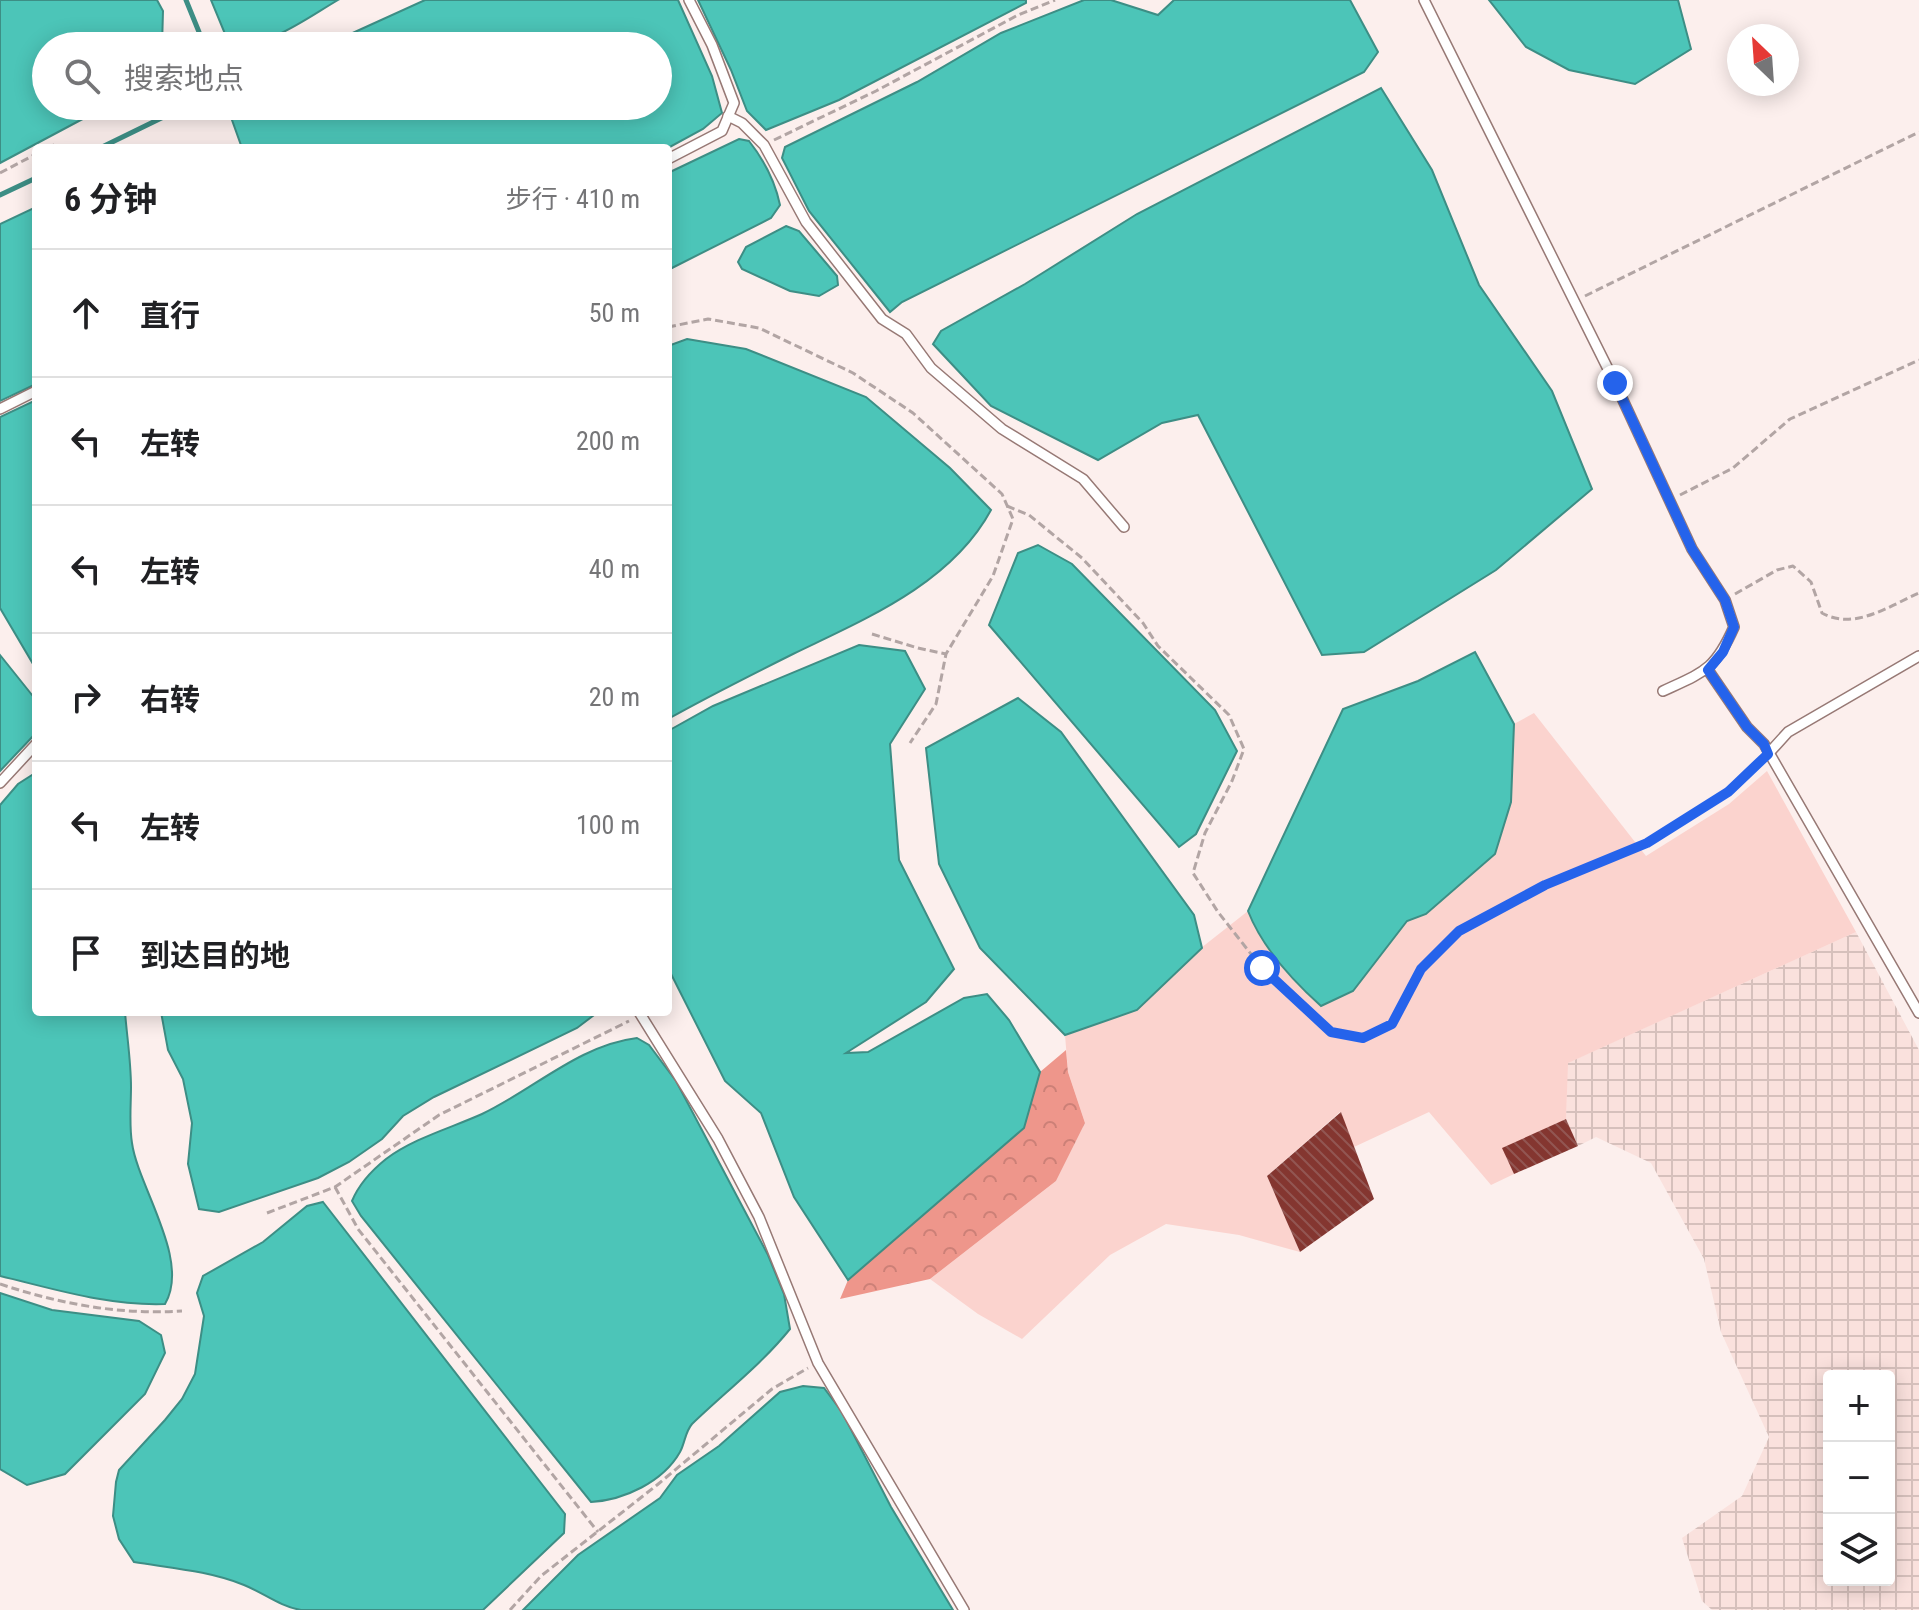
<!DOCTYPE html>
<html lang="zh">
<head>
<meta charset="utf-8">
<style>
	body { margin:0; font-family:"Roboto Condensed","Noto Sans SC",sans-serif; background:#f6f6f6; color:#202124 }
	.controls { position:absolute; right:24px; bottom:24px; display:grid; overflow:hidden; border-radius:8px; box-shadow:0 4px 20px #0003 }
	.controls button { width:72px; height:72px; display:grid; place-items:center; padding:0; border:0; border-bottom:2px solid #e0e0e0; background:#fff; color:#202124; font:40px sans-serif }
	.compass { position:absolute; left:1727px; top:24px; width:72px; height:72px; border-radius:50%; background:#fff; box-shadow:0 4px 20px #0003; rotate:335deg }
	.stop { position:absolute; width:24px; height:24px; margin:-18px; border:6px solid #2563eb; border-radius:50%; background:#fff }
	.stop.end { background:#2563eb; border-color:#fff; box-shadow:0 2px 8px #0008 }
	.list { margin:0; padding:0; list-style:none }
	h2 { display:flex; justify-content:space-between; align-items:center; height:104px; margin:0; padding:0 32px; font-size:34px }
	h2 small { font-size:26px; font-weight:400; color:#757577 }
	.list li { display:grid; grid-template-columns:52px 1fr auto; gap:24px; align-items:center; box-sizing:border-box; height:128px; padding:0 32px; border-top:2px solid #e0e0e0 }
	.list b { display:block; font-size:30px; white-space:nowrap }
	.list em { font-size:26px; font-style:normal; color:#757577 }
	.icon { flex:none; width:44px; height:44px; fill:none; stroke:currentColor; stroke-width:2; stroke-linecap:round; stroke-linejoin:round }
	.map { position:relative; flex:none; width:1919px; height:1610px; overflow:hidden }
	.search { position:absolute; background:#fff; box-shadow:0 4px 20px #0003; left:32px; top:32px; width:640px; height:88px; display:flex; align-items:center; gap:20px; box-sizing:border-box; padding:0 28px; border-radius:44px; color:#757577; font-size:30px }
	.panel { position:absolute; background:#fff; box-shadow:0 4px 20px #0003; left:32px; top:144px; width:640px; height:872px; border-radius:8px }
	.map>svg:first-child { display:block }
	.industrial { fill:url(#industrial-grid); fill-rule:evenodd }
	.grass { fill:#fbd3ce }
	.forest { fill:url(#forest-crowns) }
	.water { fill:#4cc5b8; stroke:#3d8e85; stroke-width:2 }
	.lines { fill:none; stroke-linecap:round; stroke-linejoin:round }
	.stream { stroke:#3d8e85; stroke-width:5 }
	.building { fill:url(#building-back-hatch) }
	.lane-casing { stroke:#977975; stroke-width:12 }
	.path { stroke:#b2a5a4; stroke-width:3; stroke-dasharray:8 4; stroke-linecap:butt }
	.lane { stroke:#fff; stroke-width:9 }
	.route { stroke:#2563eb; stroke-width:10 }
</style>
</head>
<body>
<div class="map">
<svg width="1919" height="1610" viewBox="0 0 1919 1610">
	<defs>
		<pattern id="industrial-grid" width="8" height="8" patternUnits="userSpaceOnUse" patternTransform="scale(2)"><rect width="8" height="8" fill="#fae1dd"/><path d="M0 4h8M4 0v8" fill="none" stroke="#d6c0bc"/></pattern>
		<pattern id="forest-crowns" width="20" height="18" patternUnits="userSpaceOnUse" patternTransform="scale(2)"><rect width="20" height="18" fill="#ee968b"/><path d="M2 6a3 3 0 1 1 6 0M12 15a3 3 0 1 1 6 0" fill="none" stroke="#cc8077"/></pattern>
		<pattern id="building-back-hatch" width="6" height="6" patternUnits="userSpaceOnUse" patternTransform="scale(2)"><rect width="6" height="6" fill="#843630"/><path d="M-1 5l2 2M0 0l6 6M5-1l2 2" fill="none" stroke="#925652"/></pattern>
	</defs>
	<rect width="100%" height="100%" fill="#fcefed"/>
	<path class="industrial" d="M1856 932 1919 1050V1610H1712L1702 1601 1682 1538 1742 1496 1769 1437 1721 1332 1704 1259 1651 1163 1596 1137 1578 1146 1566 1119 1567 1063ZM1829 1376H1889V1580H1829Z"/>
	<polygon class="grass" points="1534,713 1646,856 1729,804 1767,771 1856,932 1568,1063 1566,1119 1503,1149 1514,1174 1491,1185 1429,1112 1354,1147 1340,1112 1267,1176 1300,1252 1239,1235 1166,1224 1110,1255 1022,1339 978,1314 930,1279 1056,1181 1085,1123 1068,1072 1065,1035 1137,1010 1201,948 1248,911 1256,930 1353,991 1407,921 1426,914 1511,802 1514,724"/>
	<polygon class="forest" points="1066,1050 1068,1072 1085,1123 1056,1181 930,1279 840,1299 848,1280 1024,1128 1040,1072"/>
	<g class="water">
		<polygon points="0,0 157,0 163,11 162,46 46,46 46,106 107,106 0,163"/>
		<path d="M211 0H338C304 20 271 46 230 46Z"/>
		<polygon points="425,0 678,0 712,76 722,113 703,129 668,148 242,148 227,106 658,106 658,46 324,46"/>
		<polygon points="698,0 1026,0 1026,3 839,100 766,130 747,111 731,70"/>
		<polygon points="1084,0 1111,0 1158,15 1174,0 1350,0 1378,52 1364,72 902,302 890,312 809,211 782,158 785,147 917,82 1001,33"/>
		<polygon points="1489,0 1678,0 1691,49 1635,84 1569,70 1526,47"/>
		<polygon points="1381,88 1432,170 1479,285 1552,391 1592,489 1496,570 1364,652 1322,655 1198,415 1162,423 1098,460 991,406 933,344 941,331 1025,284 1137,214"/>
		<path d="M739 139 749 141C764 160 775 181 780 205L771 218 668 270V173Z"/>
		<polygon points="36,207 36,384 0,401 0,224"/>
		<polygon points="786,226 799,231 837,276 838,285 819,296 790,291 742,269 738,262 746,247"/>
		<path d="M687 339 746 349 866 397 950 468 991 510C951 584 865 619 793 654 751 675 709 696 668 719V346Z"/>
		<polygon points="36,400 36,669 0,608 0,417"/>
		<polygon points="1038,545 1072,564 1215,710 1237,751 1196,834 1179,847 989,625 1018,553"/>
		<polygon points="859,645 905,651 925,689 890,744 899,860 954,969 926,1002 846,1053 868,1052 964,998 987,994 1009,1020 1040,1072 1024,1128 848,1280 794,1197 761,1113 725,1081 668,968 668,731 713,706"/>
		<path d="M1475 652 1514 724 1511 802 1495 854 1426 914 1407 921 1353 991 1321 1006C1292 980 1262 947 1248 911L1343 709 1418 681Z"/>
		<polygon points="0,655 36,700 36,733 0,771"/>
		<polygon points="1018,698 1061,732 1194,915 1202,948 1137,1010 1065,1035 980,948 939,864 926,748"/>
		<path d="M32 775 36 776V1012H125C127 1037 131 1062 131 1087 131 1105 129 1125 132 1143 138 1187 191 1260 165 1304 107 1306 55 1289 0 1276V805L18 784Z"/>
		<polygon points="161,1012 598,1012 577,1028 434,1097 403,1116 382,1139 349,1162 318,1178 219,1212 199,1209 188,1164 192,1123 183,1079 168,1050"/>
		<path d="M637 1038 649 1045 676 1081 768 1255 784 1294 790 1329C761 1365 725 1392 692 1424 685 1432 685 1443 680 1452 663 1482 624 1500 591 1502L361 1216 352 1201C359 1184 371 1171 386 1159 414 1138 451 1128 482 1114 533 1090 579 1045 637 1038Z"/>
		<path d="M323 1202 565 1514 564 1533 483 1610H301C279 1606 264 1593 244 1585 210 1571 171 1568 134 1562L119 1539 113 1516 116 1482 119 1470 165 1420 182 1399 195 1374 204 1316 197 1293 203 1276 263 1242 307 1206Z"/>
		<polygon points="0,1293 52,1310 139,1321 161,1335 165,1353 145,1394 65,1474 27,1485 0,1469"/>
		<polygon points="803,1386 824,1388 842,1412 891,1507 953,1610 523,1610 578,1555 660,1498 677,1475 719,1446 780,1392"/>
	</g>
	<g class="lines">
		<g class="stream">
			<polyline points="186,0 199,32 200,46"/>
			<polyline points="100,148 186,106"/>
			<polyline points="0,195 36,178"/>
		</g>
	</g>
	<g class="building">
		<polygon points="1341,1112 1374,1199 1300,1252 1267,1176"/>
		<polygon points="1566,1119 1578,1146 1514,1174 1502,1148"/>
	</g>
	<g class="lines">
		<defs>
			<g id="lane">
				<path d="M1424 0 1615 383 1692 549 1725 600 1734 627C1715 670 1704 672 1663 691"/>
				<polyline points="728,116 742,123 764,145 806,222 882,319 906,334 931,368 1002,429 1083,479 1124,527"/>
				<polyline points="668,159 722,131 734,103 712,45 689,0"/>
				<polyline points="0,409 36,391"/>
				<polyline points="1708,670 1747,727 1764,744 1919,1013"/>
				<polyline points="1768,754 1788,732 1919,656"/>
				<polyline points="0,783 36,744"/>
				<polyline points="639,1012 718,1139 759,1217 818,1363 964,1610"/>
			</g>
		</defs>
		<use href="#lane" class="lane-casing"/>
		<g class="path">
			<polyline points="774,140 876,91 1018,15 1055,0"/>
			<polyline points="47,148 56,144"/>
			<polyline points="0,173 36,154"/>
			<polyline points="1585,296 1919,132"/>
			<polyline points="668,327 708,319 759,328 853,373 913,413 1002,494 1013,519 993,576 946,654 936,704 910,743"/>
			<polyline points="1680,495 1733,468 1790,419 1919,360"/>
			<polyline points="1007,506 1029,515 1082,558 1143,623 1158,646 1229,715 1244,749 1232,781 1205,833 1193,873 1218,912 1262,968 1331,1032 1363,1038 1392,1024 1421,969 1459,931 1545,885 1647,843 1728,792 1759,763"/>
			<path d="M1735 594 1777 570 1793 566 1811 582 1822 613C1854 631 1889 606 1919 593"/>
			<polyline points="872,634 918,648 946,654"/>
			<polyline points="335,1187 358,1229 598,1532"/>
			<polyline points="267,1213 335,1187 439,1115 629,1021"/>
			<path d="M0 1284C60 1304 119 1315 182 1311"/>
			<polyline points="510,1610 541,1576 657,1485 772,1389 808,1368"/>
		</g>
		<use href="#lane" class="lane"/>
	</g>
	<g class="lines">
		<polyline class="route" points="1262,968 1331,1032 1363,1038 1392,1024 1421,969 1459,931 1545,885 1647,843 1728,792 1768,754 1764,744 1747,727 1708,670 1723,652 1734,627 1725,600 1692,549 1615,383"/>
	</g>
</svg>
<div class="controls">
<button>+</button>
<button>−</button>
<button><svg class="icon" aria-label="layers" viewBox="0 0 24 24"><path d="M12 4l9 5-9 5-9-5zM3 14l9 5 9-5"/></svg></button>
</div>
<svg class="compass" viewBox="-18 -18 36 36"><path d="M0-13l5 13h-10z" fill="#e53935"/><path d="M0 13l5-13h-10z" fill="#757577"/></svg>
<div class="stop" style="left:1262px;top:968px"></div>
<div class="stop end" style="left:1615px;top:383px"></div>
<div class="search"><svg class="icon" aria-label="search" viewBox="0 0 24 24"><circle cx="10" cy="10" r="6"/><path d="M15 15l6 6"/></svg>搜索地点</div>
<section class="panel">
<h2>6 分钟<small>步行 · 410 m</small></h2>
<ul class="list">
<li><svg class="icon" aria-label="ahead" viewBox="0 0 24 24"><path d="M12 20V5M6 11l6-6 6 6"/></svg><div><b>直行</b></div><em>50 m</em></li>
<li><svg class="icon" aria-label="left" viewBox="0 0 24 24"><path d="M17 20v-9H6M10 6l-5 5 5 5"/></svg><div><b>左转</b></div><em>200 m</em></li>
<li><svg class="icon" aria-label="left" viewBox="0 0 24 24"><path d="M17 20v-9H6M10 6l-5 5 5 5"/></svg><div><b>左转</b></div><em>40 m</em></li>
<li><svg class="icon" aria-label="right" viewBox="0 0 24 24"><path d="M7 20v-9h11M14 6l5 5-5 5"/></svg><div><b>右转</b></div><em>20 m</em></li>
<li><svg class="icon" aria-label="left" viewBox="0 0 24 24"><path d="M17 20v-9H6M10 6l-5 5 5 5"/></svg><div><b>左转</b></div><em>100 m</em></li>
<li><svg class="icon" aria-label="arrive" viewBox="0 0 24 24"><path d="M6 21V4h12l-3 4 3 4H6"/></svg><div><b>到达目的地</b></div></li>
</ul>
</section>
</div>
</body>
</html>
